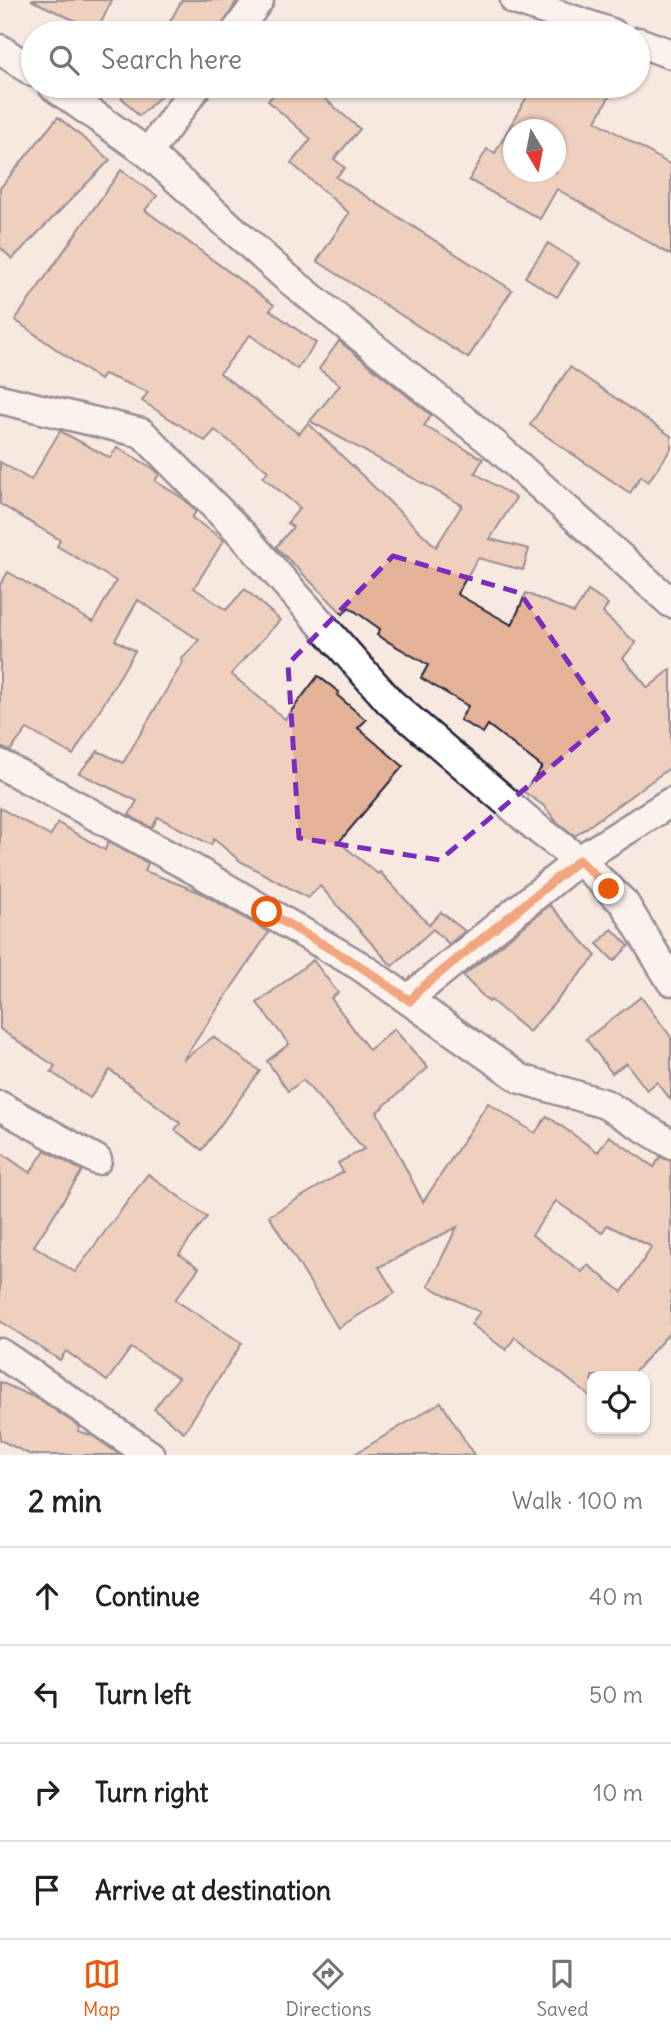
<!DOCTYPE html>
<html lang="en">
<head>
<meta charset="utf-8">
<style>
	body { margin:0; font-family:Delius,sans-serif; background:#f2f2f2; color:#202124 }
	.controls { position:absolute; right:21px; bottom:21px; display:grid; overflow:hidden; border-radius:14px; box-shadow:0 2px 5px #0004 }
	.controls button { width:63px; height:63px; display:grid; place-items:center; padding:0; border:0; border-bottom:2px solid #e0e0e0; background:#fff; color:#202124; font:35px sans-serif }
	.compass { position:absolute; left:503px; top:119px; width:63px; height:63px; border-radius:50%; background:#fff; box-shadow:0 2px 5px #0004; rotate:170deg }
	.stop { position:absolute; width:21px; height:21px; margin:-16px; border:5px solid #ea580c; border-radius:50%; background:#fff }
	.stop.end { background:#ea580c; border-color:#fff; box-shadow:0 2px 7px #0008 }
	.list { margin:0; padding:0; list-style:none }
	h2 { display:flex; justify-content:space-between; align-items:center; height:91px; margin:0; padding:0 28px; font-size:30px }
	h2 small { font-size:23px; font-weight:400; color:#757577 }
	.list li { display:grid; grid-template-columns:46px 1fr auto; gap:21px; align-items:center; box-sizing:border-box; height:98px; padding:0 28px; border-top:2px solid #e0e0e0 }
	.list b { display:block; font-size:26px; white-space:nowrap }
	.list em { font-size:23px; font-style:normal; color:#757577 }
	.icon { flex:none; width:38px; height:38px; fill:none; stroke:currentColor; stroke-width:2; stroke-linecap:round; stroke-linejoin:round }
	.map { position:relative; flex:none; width:671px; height:1455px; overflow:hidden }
	.search { position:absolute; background:#fff; box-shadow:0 2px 5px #0004; left:21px; right:21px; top:21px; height:77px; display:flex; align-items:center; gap:18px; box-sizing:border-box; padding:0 24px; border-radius:38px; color:#757577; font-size:26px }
	.sheet { height:483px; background:#fff }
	nav { display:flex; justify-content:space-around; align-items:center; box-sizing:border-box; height:98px; border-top:2px solid #e0e0e0; background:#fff; font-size:19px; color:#757577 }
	nav a { display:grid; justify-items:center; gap:4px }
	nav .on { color:#ea580c }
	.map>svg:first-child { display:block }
	.building { fill:#e4b296; stroke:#22223b; stroke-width:2; fill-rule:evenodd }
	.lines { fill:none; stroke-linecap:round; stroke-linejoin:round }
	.minor-casing { stroke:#22223b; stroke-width:33 }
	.minor { stroke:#fff; stroke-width:28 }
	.route { stroke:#ea580c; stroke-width:9 }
	.marked { fill:none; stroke:#7b2cbf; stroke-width:5; stroke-dasharray:14 9; stroke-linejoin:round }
</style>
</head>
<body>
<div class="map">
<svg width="671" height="1455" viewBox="0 0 671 1455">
	<rect width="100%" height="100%" fill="#f7e8e0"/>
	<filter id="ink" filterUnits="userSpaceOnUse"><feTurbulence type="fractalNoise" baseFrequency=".0143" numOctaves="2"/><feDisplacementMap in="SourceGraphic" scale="14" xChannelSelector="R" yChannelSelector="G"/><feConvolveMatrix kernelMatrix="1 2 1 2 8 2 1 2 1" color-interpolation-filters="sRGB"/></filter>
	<g filter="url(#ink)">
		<g class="building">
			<polygon points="31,0 112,0 97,31"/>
			<polygon points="182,0 237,0 219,33 187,33 169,23"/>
			<polygon points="111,86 172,86 139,116"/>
			<polygon points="281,86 310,86 360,129 334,159 345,168 336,177 512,290 468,358 317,261 349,213 291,163 311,139 268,101"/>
			<path d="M533 86H615L596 121 671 165V255L557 189 540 219 469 180 487 149 495 153ZM514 130H556V172H514Z"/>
			<polygon points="58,117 110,160 12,259 0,247 0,188"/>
			<polygon points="121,170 157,196 145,210 274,305 270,310 316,343 297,369 250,335 220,373 299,434 308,423 436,547 462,505 310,421 340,385 319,369 339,341 431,415 424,426 483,459 475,473 516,498 490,539 529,549 523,570 478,558 457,594 512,625 526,593 574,613 588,591 608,604 603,613 636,643 623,658 648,688 671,669 671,767 575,836 556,821 544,806 524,792 542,767 488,725 483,733 460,720 468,706 421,678 428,665 377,635 380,629 349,607 343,614 276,547 293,527 287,523 300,508 263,477 268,471 215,430 205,441 142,401 148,392 104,374 100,380 15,320"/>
			<polygon points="548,243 579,263 557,297 525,277"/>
			<polygon points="570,367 671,436 671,449 648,482 641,476 630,493 530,425"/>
			<polygon points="60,431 110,458 117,447 154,469 159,474 155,481 184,499 196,511 192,518 224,540 194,588 226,610 245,589 280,620 231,674 285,719 318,676 339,692 337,695 366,720 358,728 403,766 339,842 378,874 380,872 429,925 441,912 465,931 449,944 433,929 392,966 320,886 308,898 240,861 214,839 211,845 158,817 152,828 129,815 137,801 79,773 98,751 123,763 183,662 181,660 199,640 138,600 115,640 135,651 73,755 27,729 10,751 0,747 0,585 8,572 93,622 116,581 57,546 60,540 0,504 0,462 31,480"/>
			<polygon points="0,808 50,836 58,823 105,850 108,842 112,844 148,863 145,871 199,892 269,932 183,1060 213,1037 260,1071 202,1150 175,1130 180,1123 110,1070 90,1098 51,1072 55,1066 0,1029"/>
			<polygon points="550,905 596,956 529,1032 491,1000 489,1002 463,976"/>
			<polygon points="612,929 629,946 614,961 597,944"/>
			<path d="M313 960 338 993 331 998 369 1050 394 1029 428 1068 377 1112 423 1202 488 1103 535 1133 547 1116 598 1152 609 1136 654 1167 660 1157 671 1161V1331L631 1376H592V1398L515 1337 506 1350 471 1324 480 1312 428 1286 457 1227 379 1267 395 1293 338 1328 269 1216 343 1172 338 1163 364 1149 303 1080 288 1091 267 1061 289 1044 257 1003ZM556 1201 602 1233 607 1225 652 1247 622 1292 588 1265 582 1272 532 1235Z"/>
			<polygon points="641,997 671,1037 671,1100 657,1082 647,1090 626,1063 612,1073 586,1039"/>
			<polygon points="45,1150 82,1171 34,1246 75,1272 148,1174 207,1217 179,1254 199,1268 175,1300 242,1343 184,1432 154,1409 178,1378 131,1348 107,1381 66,1351 60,1360 0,1321 0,1152 30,1173"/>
			<polygon points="0,1382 40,1400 80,1427 78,1431 93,1436 120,1455 31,1455 0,1440"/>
			<polygon points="441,1402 474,1455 353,1455"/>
		</g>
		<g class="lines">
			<defs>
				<g id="minor">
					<polyline points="515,0 612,33"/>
					<polyline points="235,33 259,0"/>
					<polyline points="638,42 671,54"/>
					<polyline points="0,49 33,72"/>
					<polyline points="53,86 148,153"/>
					<polyline points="197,86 148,153 286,277 495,445 671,603"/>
					<polyline points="0,399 142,433 241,533 390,702 538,829 579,860 624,903 671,981"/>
					<polyline points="0,764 197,871 360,966 521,1079 605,1104 671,1144"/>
					<polyline points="410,1001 419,990 579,860 671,802"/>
					<polyline points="0,1106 97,1160"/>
					<polyline points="0,1353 150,1455"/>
				</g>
			</defs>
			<use href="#minor" class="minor-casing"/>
			<use href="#minor" class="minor"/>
		</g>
	</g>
	<g class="lines" filter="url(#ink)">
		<polyline class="route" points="267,912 360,966 410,1001 419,990 579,860 609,889"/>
	</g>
	<path d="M0 0H671V1455H0ZM393 556 520 593 608 719 440 860 299 838 288 664Z" fill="#f7e8e0" fill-opacity=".55" fill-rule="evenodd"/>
	<path class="marked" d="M393 556 520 593 608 719 440 860 299 838 288 664Z"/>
</svg>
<div class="controls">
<button><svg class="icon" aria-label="locate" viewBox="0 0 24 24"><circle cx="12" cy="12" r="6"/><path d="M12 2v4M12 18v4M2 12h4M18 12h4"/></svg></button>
</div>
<svg class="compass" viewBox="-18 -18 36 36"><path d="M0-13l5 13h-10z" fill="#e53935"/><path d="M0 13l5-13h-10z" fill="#757577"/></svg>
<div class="stop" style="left:267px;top:912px"></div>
<div class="stop end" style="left:609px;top:889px"></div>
<div class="search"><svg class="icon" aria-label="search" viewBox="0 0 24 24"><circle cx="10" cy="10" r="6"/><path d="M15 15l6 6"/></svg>Search here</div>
</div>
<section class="sheet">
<h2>2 min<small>Walk · 100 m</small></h2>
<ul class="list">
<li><svg class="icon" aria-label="ahead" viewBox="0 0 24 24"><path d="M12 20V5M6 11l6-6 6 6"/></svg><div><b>Continue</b></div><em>40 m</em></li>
<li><svg class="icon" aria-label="left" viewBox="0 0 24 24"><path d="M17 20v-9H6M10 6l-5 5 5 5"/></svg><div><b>Turn left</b></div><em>50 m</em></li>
<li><svg class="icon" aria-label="right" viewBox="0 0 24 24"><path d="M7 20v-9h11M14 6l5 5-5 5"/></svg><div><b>Turn right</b></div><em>10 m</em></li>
<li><svg class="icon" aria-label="arrive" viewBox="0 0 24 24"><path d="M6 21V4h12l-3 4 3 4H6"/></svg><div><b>Arrive at destination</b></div></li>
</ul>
</section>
<nav>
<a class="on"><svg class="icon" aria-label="map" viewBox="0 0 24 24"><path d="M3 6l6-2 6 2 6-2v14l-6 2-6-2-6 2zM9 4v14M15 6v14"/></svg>Map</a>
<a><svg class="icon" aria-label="directions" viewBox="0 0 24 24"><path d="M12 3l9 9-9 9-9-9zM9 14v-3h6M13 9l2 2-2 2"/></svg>Directions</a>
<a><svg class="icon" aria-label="saved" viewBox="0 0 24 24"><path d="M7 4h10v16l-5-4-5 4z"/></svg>Saved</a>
</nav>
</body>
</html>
